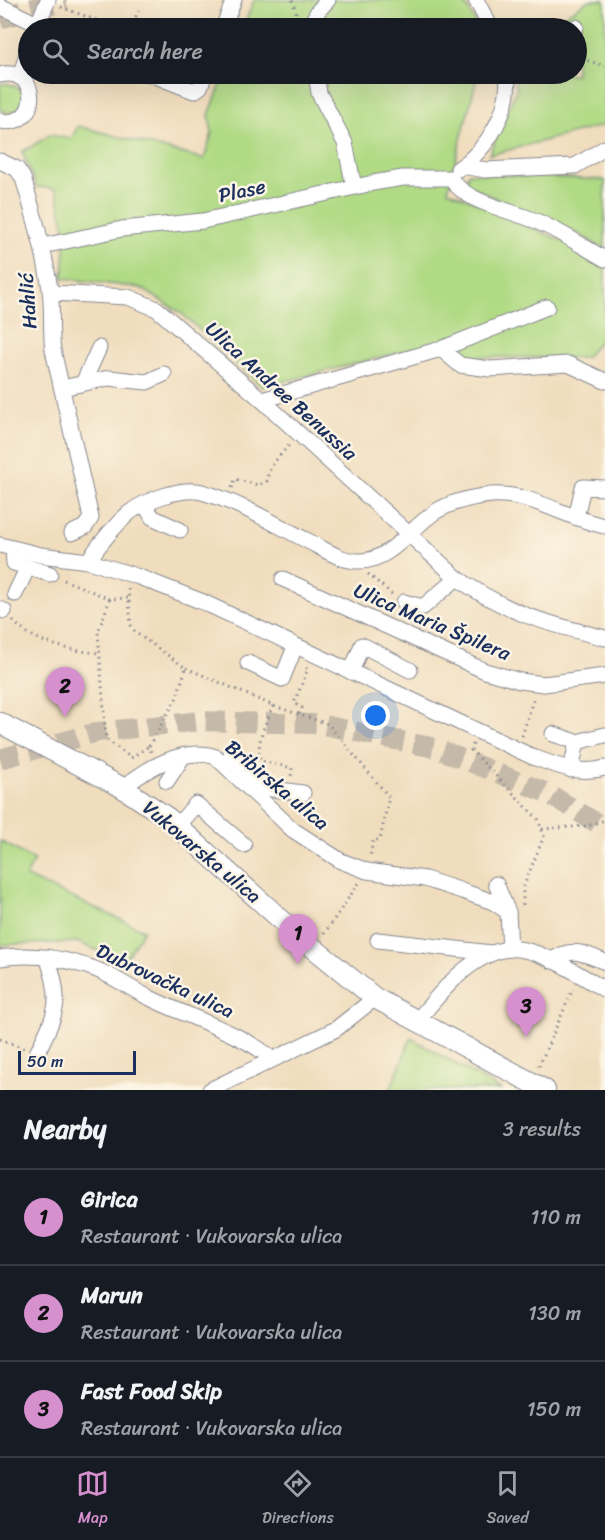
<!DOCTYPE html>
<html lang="en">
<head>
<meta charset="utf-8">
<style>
	body { margin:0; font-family:Sriracha,sans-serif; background:#242831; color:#f1f3f6 }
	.scale { position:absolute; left:18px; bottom:15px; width:118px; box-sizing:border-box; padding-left:6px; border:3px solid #1b2f5e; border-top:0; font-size:16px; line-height:21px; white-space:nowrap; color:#1b2f5e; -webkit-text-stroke:4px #fcf5e5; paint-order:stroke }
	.you { position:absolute; left:376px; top:716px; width:21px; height:21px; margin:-15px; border:4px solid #fff; border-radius:50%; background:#1a73e8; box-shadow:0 0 0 9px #1a73e833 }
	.badge { display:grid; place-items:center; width:39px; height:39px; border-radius:50%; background:#d690ce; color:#111; font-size:20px; font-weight:700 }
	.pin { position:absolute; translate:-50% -50px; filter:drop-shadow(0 2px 3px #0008) }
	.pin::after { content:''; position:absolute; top:32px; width:21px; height:18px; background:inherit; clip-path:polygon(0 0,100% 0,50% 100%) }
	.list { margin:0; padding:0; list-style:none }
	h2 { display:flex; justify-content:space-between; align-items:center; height:78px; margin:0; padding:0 24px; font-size:26px }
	h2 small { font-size:20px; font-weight:400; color:#9ea1a6 }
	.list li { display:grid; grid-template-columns:39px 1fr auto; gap:18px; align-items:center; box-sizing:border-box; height:96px; padding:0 24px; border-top:2px solid #363941 }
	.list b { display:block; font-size:22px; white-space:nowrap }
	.list p { margin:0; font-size:20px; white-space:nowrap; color:#9ea1a6 }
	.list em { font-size:20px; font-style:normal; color:#9ea1a6 }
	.icon { flex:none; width:33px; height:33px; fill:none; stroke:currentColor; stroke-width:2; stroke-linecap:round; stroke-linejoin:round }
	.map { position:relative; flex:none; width:605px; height:1090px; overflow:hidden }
	.search { position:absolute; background:#171b24; box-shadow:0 6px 24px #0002; left:18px; right:18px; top:18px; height:66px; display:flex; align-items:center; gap:15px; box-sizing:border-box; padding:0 21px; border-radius:33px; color:#9ea1a6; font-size:22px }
	.sheet { height:366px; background:#171b24 }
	nav { display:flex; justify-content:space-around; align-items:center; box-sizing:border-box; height:84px; border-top:2px solid #363941; background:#171b24; font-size:16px; color:#9ea1a6 }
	nav a { display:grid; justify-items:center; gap:3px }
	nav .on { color:#d690ce }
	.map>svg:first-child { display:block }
	.green { fill:#b1da85; stroke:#668472; stroke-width:1.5 }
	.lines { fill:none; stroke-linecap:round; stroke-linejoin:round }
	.major-tunnel { stroke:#c5baaa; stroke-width:20; stroke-dasharray:20 10; stroke-linecap:butt }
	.highway-tunnel { stroke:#c5baaa; stroke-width:22; stroke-dasharray:22 11; stroke-linecap:butt }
	.minor-casing { stroke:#86868e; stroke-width:17 }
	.major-casing { stroke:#86868e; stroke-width:22 }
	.path { stroke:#86868e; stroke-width:3; stroke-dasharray:1.5 4.5; stroke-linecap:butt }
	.minor { stroke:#fff; stroke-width:15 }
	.major { stroke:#fff; stroke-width:20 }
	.labels { text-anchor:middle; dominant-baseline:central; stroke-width:5; stroke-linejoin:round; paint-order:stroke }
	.street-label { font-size:20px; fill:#1b2f5e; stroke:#fcf5e5 }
</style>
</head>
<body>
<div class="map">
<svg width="605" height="1090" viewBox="0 0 605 1090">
	<rect width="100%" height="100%" fill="#fcf5e5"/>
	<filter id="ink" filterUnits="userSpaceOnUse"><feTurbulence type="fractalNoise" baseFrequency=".0167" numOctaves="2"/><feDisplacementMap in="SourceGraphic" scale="12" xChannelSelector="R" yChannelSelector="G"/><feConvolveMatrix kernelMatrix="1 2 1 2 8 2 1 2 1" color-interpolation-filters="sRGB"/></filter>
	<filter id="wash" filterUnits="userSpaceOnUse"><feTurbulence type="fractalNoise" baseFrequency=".008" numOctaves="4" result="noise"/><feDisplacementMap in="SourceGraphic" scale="24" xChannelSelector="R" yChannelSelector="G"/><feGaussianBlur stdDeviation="1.35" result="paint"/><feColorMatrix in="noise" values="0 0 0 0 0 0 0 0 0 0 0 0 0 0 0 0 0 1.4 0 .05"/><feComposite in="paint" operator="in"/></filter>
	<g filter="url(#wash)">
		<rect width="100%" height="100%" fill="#f0ddbd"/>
		<g class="green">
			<polygon points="254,0 463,0 479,28 243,28"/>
			<polygon points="589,0 605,0 605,125 489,155 517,88 512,74 576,74 576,28 552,28 567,14"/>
			<polygon points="225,74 478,74 448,190 580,249 605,266 605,335 585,358 468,357 457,338 262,387 181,313 141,288 63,278 66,234 56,189 37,187 22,152 50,135 71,139 78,126 204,159 212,133 209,115"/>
			<polygon points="6,83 20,88 24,97 18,110 8,113 0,110 0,85"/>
			<polygon points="469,173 605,180 605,250 582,236 464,184"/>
			<polygon points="0,841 34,860 26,877 144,930 124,961 77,942 0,945"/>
			<polygon points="411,1038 501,1090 390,1090"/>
		</g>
	</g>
	<g filter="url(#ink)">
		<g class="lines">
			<polyline class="major-tunnel" points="0,759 98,732 200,721 318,724 435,748 547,793 605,828"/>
			<polyline class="highway-tunnel" points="0,18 66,0"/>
			<defs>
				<g id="minor">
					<polyline points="476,0 491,28"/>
					<polyline points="0,6 37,24"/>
					<polyline points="36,28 48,0"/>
					<polyline points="223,28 234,0"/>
					<polyline points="309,28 318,11 328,0"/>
					<polyline points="574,28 576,27"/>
					<polyline points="150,74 194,91 200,87 205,74"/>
					<polyline points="316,74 319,93 345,143 354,187"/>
					<path d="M0 75C40 65 42 129 0 121"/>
					<polyline points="20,77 28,51"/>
					<path d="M0 161 17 169 23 178C34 215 45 252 50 290 53 310 50 330 53 350L91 518 85 527 72 533"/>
					<polyline points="463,166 485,170 575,166 605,148"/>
					<path d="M458 169C487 150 512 109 507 74"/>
					<path d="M43 246 122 229 203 221 373 183 403 178H450C468 204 508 209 536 221 560 231 582 246 605 259"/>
					<path d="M51 293 128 297 157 309 262 400 457 578C508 614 546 623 605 638"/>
					<polyline points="441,349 460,365 490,369 568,364 605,381"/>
					<polyline points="84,381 99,348"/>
					<polyline points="62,388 109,378 147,382 164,374"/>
					<polyline points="262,400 441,349 547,307"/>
					<polyline points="145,504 152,517 180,530"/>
					<polyline points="576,517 583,487 605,488"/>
					<path d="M0 545 41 555 88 561 139 577 203 602 533 757C557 766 579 775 605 768"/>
					<polyline points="13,549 14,563 50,574"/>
					<path d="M88 561C99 545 114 526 129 513 145 500 182 487 202 492 238 502 273 523 306 540 322 548 342 562 360 561 390 561 412 527 435 512 451 502 473 497 491 495 531 492 567 519 605 526"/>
					<polyline points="283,579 485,671 520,681 544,684 605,676"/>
					<polyline points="15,594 28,567"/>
					<polyline points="404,602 423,607 457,578"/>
					<polyline points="0,609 4,611"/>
					<polyline points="248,663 282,679 295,647"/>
					<polyline points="351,672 362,645 410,670"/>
					<polyline points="553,734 577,742"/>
					<polyline points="231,752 264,788"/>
					<polyline points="571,770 577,742 605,735"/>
					<polyline points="167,781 182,758"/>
					<path d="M123 788C147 768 184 746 216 757L293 830 341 861 367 871 425 879 462 891 493 902 508 912"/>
					<polyline points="255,794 264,788 303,793"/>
					<polyline points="177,826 196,804 244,845"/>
					<polyline points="496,884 508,912 510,949"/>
					<polyline points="378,940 491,953"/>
					<path d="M0 958C30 953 58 957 86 966 108 972 124 985 144 995 175 1012 250 1036 271 1059"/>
					<path d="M552 961C569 946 585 953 605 962"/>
					<path d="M417 1021C439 994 471 953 509 949 536 946 582 976 605 990"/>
					<path d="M37 1053C57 1012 63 1001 47 957"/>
					<polyline points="210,1090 336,1029 375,998"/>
				</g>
				<polyline id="major" points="0,723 123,788 168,818 306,942 375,998 545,1090"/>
			</defs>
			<use href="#minor" class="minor-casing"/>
			<use href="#major" class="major-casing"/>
			<g class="path">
				<polyline points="292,0 298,18"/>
				<polyline points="61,7 117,28"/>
				<polyline points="131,28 140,7"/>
				<polyline points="576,57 605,66"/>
				<path d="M232 488 235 479 258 485 267 481C267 467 281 455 289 445"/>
				<polyline points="368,574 392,594"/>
				<polyline points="64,580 110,599 128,598"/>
				<polyline points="128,589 131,625 136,633 186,668 176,699 149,746 151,752"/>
				<polyline points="110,599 98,632 106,739 131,758 149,746"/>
				<path d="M13 621C33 643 71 651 99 653"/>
				<polyline points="186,668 274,706 328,724 389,797 380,840 373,840 370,857"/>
				<path d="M274 706C266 722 255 742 261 761L292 768 291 777"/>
				<polyline points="299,714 302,708 294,703 308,669 306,668"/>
				<polyline points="522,736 534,697"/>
				<polyline points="473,744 471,750 538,819 544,836 523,888 523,905"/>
				<polyline points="542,829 587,826 605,820"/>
				<polyline points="324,934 359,883"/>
				<polyline points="0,1039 24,1048"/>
				<polyline points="539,1066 573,989"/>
			</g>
			<use href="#minor" class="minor"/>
			<use href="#major" class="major"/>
		</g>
	</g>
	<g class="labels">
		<g class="street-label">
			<text transform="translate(242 191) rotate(-12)">Plase</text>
			<text transform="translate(28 301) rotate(-94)">Hahlić</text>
			<text transform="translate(281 391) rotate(42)">Ulica Andree Benussia</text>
			<text transform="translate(432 622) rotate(23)">Ulica Maria Špilera</text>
			<text transform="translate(277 785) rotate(40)">Bribirska ulica</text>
			<text transform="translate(202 852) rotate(40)">Vukovarska ulica</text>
			<text transform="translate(165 981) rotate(25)">Dubrovačka ulica</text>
		</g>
	</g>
</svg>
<div class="scale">50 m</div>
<div class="you"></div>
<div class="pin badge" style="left:298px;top:964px">1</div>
<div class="pin badge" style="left:65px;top:717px">2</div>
<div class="pin badge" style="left:526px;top:1037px">3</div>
<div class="search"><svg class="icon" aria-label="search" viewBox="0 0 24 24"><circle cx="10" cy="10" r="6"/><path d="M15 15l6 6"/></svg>Search here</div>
</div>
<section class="sheet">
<h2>Nearby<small>3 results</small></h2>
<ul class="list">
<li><span class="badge">1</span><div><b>Girica</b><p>Restaurant · Vukovarska ulica</p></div><em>110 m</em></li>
<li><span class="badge">2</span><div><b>Marun</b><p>Restaurant · Vukovarska ulica</p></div><em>130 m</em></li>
<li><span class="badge">3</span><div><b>Fast Food Skip</b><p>Restaurant · Vukovarska ulica</p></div><em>150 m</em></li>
</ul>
</section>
<nav>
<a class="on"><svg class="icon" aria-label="map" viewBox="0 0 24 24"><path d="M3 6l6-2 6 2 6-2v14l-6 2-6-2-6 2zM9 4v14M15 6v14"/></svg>Map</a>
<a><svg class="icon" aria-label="directions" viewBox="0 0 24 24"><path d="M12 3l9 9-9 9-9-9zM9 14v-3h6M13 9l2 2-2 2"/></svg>Directions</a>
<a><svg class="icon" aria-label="saved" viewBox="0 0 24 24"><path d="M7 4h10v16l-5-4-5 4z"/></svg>Saved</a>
</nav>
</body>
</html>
